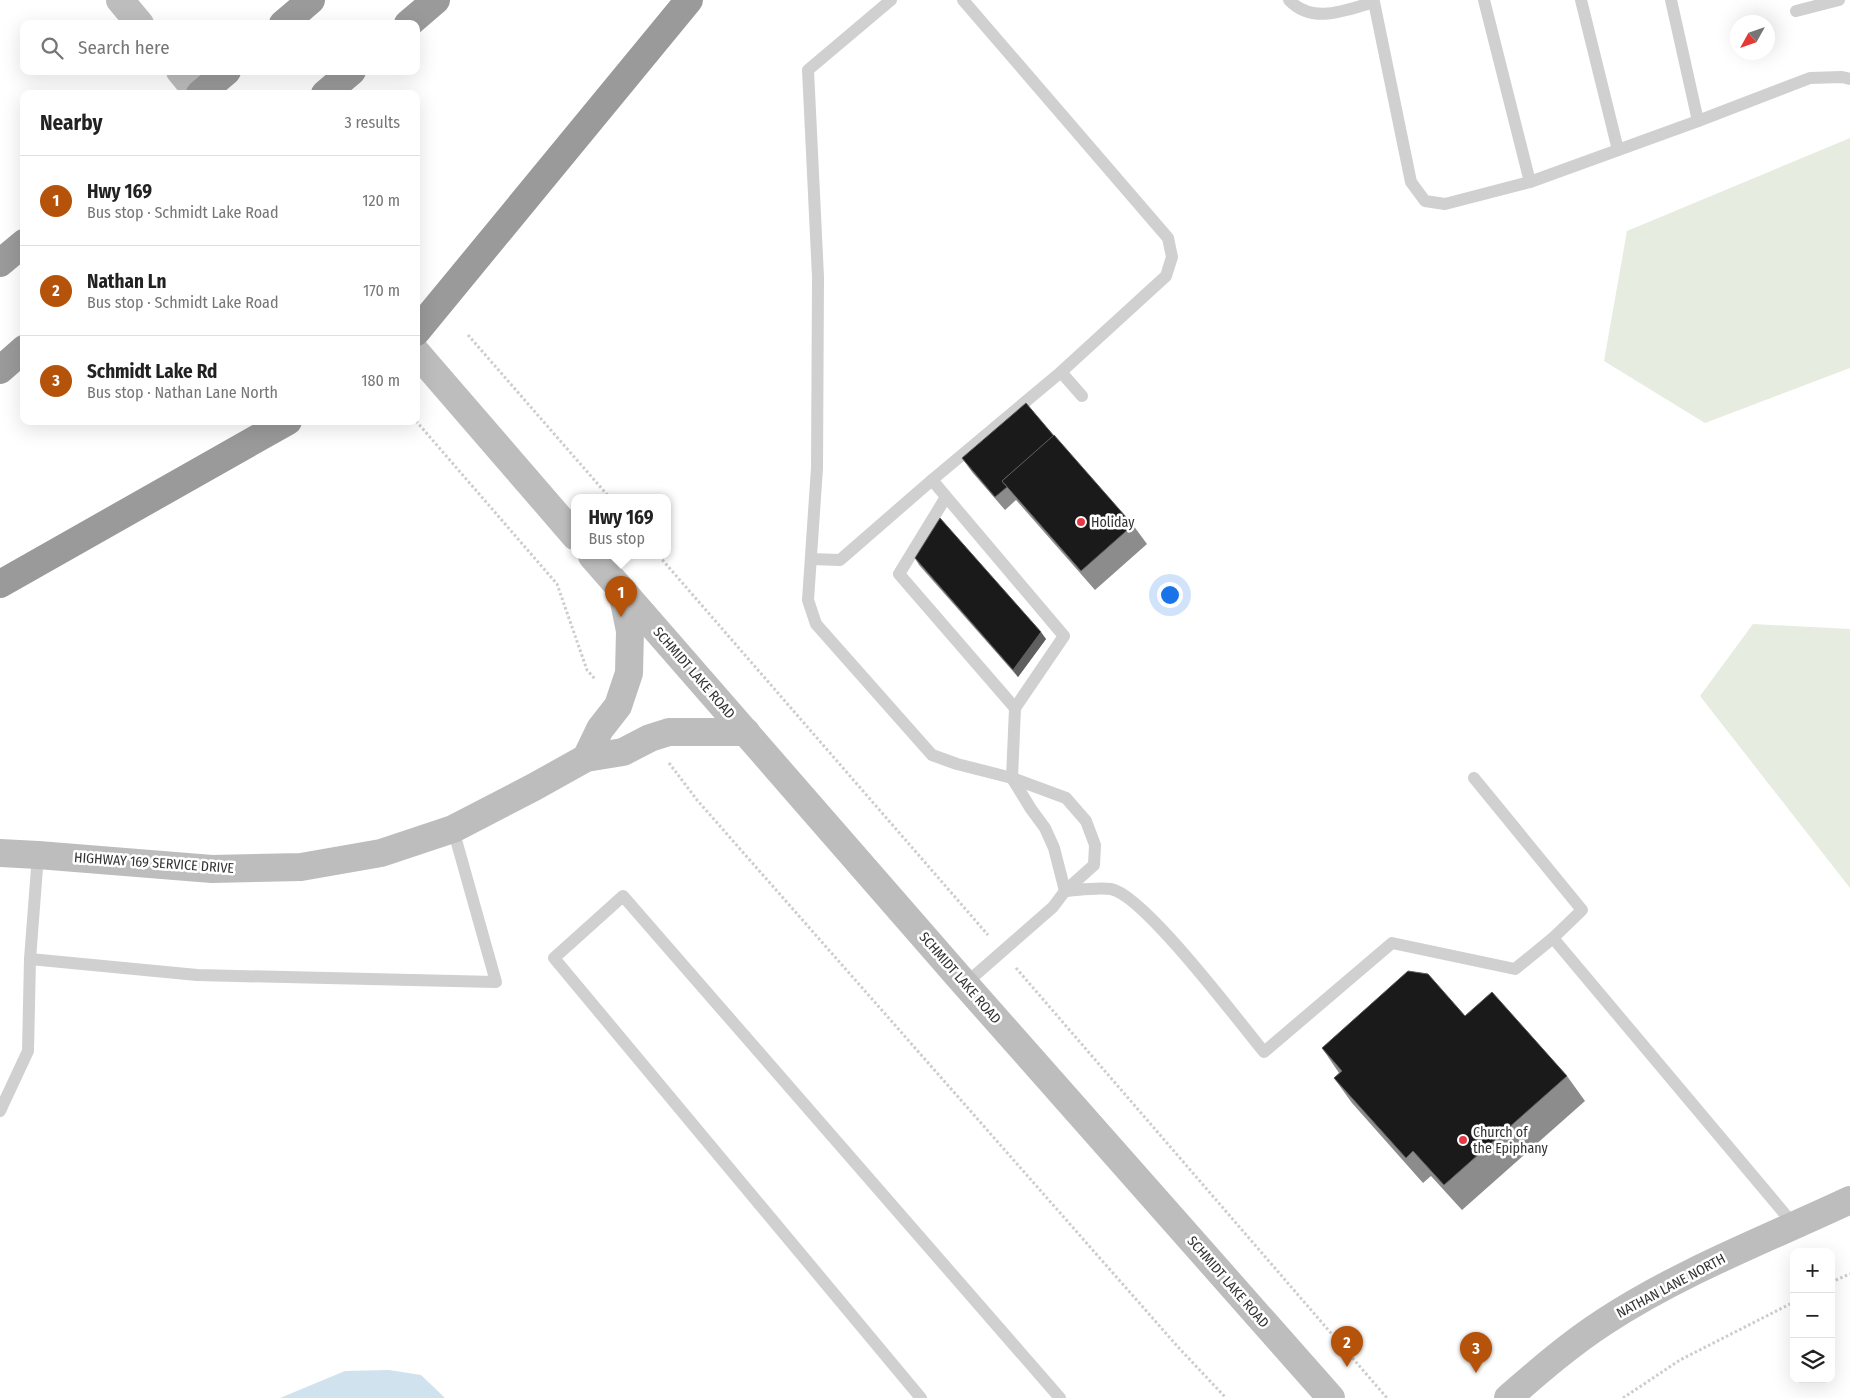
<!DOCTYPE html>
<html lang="en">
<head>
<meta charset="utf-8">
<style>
	body { margin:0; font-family:"Fira Sans Condensed",sans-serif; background:#f2f2f2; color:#222 }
	.controls { position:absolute; right:15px; bottom:15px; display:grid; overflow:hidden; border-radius:10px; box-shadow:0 5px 20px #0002 }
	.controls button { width:45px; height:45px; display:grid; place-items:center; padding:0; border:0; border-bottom:1px solid #e0e0e0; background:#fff; color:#222; font:25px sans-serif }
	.compass { position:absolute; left:1730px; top:15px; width:45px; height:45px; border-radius:50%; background:#fff; box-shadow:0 5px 20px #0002; rotate:230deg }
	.you { position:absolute; left:1169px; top:594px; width:18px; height:18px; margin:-12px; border:4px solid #fff; border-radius:50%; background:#1a73e8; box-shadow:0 0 0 8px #1a73e833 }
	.badge { display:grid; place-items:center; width:32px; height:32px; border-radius:50%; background:#b45309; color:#fff; font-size:16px; font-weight:700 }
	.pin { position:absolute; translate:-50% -41px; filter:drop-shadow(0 1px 2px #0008) }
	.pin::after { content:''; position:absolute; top:26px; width:18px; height:15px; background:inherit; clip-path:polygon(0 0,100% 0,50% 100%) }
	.popup { position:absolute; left:571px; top:494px; width:100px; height:65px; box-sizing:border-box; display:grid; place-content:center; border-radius:10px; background:#fff; filter:drop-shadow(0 1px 4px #0005); font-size:16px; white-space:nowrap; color:#767676 }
	.popup b { font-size:19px; color:#222 }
	.popup::after { content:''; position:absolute; left:50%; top:100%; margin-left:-10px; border:10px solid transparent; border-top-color:#fff }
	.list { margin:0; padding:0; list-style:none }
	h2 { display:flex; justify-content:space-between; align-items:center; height:65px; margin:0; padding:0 20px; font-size:21px }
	h2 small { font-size:16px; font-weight:400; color:#767676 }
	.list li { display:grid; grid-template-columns:32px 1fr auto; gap:15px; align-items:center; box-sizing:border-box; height:90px; padding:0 20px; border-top:1px solid #e0e0e0 }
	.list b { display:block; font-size:19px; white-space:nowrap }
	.list p { margin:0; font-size:16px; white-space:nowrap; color:#767676 }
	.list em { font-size:16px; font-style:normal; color:#767676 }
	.icon { flex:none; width:28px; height:28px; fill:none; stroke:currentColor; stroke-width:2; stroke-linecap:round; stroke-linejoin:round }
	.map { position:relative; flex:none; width:1850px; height:1398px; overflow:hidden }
	.search { position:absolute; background:#fff; box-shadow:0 5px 20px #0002; left:20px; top:20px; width:400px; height:55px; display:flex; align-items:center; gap:12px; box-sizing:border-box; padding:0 18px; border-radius:10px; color:#767676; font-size:19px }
	.panel { position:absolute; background:#fff; box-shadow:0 5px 20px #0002; left:20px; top:90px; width:400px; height:335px; border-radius:10px }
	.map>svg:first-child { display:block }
	.green { fill:#e6ecdf }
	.water { fill:#cfe2ee }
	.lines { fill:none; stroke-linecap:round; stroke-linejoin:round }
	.path { stroke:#cdcdcd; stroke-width:3; stroke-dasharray:2.5 2.5; stroke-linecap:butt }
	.lane { stroke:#d0d0d0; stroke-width:12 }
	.secondary { stroke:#bdbdbd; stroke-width:28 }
	.highway { stroke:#9a9a9a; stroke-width:28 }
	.wall { fill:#8c8c8c }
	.shaded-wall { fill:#5f5f5f }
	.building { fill:#1a1a1a; stroke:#5f5f5f }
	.poi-dot { fill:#e63946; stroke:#fff; stroke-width:2 }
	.labels { text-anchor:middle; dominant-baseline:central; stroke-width:5; stroke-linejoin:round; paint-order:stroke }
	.poi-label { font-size:14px; fill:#333; stroke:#fff; text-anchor:start }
	.street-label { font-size:14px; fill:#333; stroke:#fff }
</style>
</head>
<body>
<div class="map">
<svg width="1850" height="1398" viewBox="0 0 1850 1398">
	<rect width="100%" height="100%" fill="#fff"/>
	<g class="green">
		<polygon points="1850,138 1850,368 1705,423 1604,361 1627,231"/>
		<polygon points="1753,624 1850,629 1850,888 1700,696"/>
	</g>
	<polygon class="water" points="389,1370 421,1375 445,1398 280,1398 345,1371"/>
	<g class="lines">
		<g class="path">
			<polyline points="468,335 610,498"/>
			<polyline points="416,421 557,584 587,670 595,679"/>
			<polyline points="659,556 988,935"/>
			<polyline points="669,763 697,800 1178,1347 1226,1398"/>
			<polyline points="1016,968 1387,1398"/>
			<polyline points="1831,1282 1850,1274"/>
			<polyline points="1623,1398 1680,1360 1794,1302"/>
		</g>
		<g class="lane">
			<polyline points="891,0 808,70 818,277 817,468 808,600 816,624 932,755 957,764 1012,778 1066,798 1086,821 1095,845 1094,865 1065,891 1053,907 965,984"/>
			<polyline points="963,0 1168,238 1172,257 1166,276 1061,372 932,480 1064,636 1015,708 1012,778 1031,809 1045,828 1054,848 1065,891"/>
			<path d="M1289 0C1313 25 1346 10 1374 2L1411 182 1425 201 1445 204 1530 182 1698 121 1810 78 1842 77 1850 79"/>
			<polyline points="1484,0 1530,182"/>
			<polyline points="1581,0 1618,150"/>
			<polyline points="1671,0 1698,121"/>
			<polyline points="1796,11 1839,0"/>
			<polyline points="1061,372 1082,396"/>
			<polyline points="946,497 899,574 1015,708"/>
			<polyline points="811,559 840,560 932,480"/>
			<polyline points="1474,778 1582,910 1553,938"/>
			<path d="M1065 891C1079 890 1098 887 1111 889 1144 895 1239 1022 1264 1052L1392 943 1515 969 1553 938 1795 1226"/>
			<polyline points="30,959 197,975 496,982 453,829"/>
			<polyline points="0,1111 28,1051 30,959 38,855"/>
			<polyline points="921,1398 554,958 623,896 1060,1398"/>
		</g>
		<g class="secondary">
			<polyline points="120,0 140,24"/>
			<polyline points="180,71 199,94"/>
			<polyline points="416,352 575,536"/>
			<polyline points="592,556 965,984 1331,1398"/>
			<polyline points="586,758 600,729 618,706 629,673 630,631 622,592"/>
			<polyline points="0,853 38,855 212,869 301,867 381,853 453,829 534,787 586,758 623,752 650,738 669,732 746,732"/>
			<path d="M1508 1398C1538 1372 1570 1344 1604 1322 1680 1272 1767 1239 1850 1200"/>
		</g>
		<g class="highway">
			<polyline points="283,24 311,0"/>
			<polyline points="408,24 436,0"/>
			<polyline points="200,94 227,71"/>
			<polyline points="325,94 352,71"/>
			<polyline points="0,263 24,243"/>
			<polyline points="416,332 689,0"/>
			<polyline points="0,370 24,349"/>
			<polyline points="0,584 288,421"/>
		</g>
	</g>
	<g class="wall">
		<polygon points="962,458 1133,525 1147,544 1095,590 1016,500 1005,510 972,472"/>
		<polygon points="915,558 1046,639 1018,677 919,565"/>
		<polygon points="1322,1048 1567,1076 1585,1101 1462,1210 1431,1176 1423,1183 1352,1103 1334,1078 1339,1073"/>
	</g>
	<polygon class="shaded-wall" points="1041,632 1046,639 1018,677 1013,670"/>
	<g class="building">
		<polygon points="1026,403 1054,436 1002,481 1007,487 995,497 962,458"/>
		<polygon points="1054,435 1133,525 1081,571 1002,481"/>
		<polygon points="940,518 1041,632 1013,670 915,558"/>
		<polygon points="1408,971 1428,974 1465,1016 1492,992 1567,1076 1444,1185 1413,1151 1406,1158 1334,1078 1342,1071 1322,1048"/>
	</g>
	<g class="poi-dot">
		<circle cx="1081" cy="522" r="5"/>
		<circle cx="1463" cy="1140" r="5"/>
	</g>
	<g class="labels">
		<g class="poi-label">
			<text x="1091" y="522">Holiday</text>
			<text x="1473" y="1132">Church of<tspan x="1473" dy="16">the Epiphany</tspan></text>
		</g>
		<g class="street-label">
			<text transform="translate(694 673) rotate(49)">SCHMIDT LAKE ROAD</text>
			<text transform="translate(154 863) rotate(4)">HIGHWAY 169 SERVICE DRIVE</text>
			<text transform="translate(960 978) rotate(49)">SCHMIDT LAKE ROAD</text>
			<text transform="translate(1228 1282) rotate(49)">SCHMIDT LAKE ROAD</text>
			<text transform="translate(1671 1286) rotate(-28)">NATHAN LANE NORTH</text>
		</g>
	</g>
</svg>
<div class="controls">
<button>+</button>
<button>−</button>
<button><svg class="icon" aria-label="layers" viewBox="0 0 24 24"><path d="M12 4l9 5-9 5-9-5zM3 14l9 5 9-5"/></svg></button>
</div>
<svg class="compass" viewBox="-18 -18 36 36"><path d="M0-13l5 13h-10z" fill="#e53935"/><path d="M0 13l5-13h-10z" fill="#767676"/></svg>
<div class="you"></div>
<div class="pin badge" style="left:621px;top:617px">1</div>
<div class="popup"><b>Hwy 169</b>Bus stop</div>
<div class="pin badge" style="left:1347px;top:1367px">2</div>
<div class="pin badge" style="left:1476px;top:1373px">3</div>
<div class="search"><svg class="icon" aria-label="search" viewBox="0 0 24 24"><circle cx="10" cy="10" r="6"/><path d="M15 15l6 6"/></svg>Search here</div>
<section class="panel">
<h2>Nearby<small>3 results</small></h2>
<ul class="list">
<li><span class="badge">1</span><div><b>Hwy 169</b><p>Bus stop · Schmidt Lake Road</p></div><em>120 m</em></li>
<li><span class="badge">2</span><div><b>Nathan Ln</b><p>Bus stop · Schmidt Lake Road</p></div><em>170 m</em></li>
<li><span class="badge">3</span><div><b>Schmidt Lake Rd</b><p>Bus stop · Nathan Lane North</p></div><em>180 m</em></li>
</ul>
</section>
</div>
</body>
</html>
